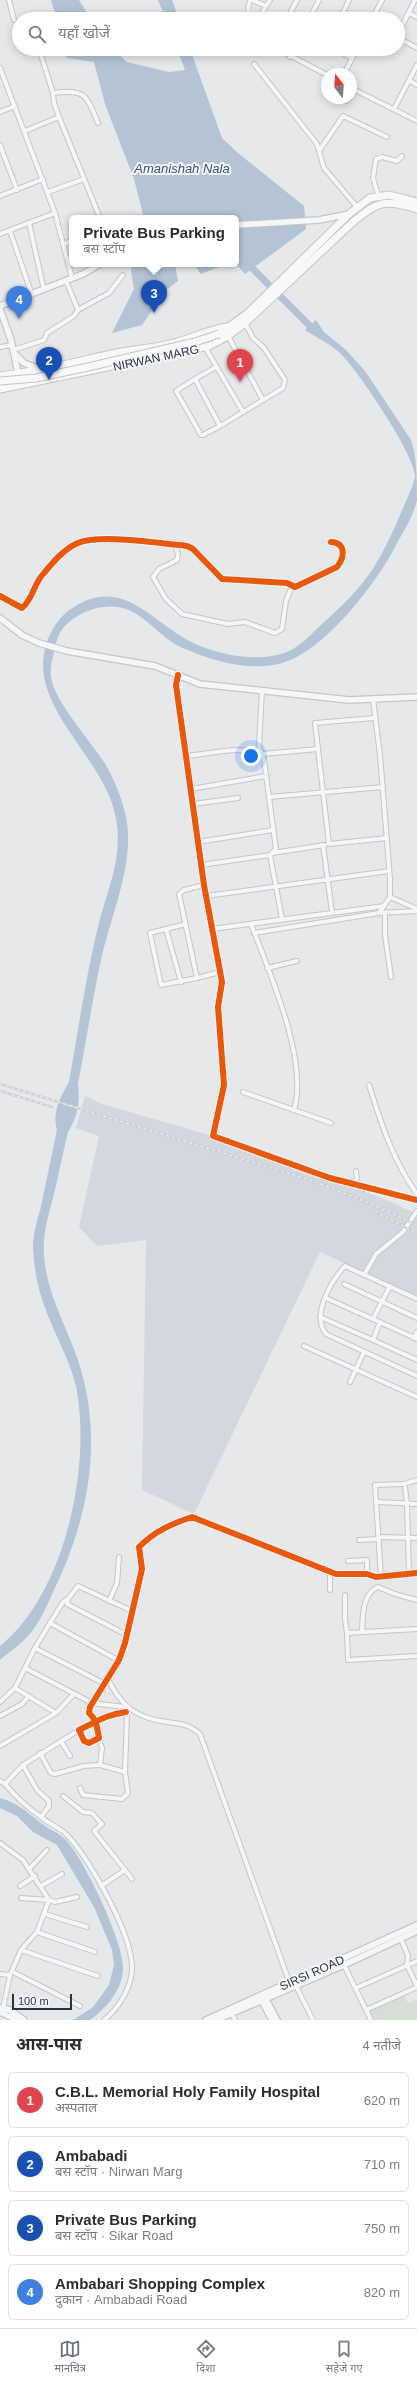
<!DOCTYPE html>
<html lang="hi">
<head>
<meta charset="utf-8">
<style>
	body { margin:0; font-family:Arial,"Noto Sans Devanagari",sans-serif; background:#f2f2f3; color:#2b2b33 }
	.compass { position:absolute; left:321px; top:68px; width:36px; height:36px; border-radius:50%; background:#fff; box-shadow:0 2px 10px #0003; rotate:343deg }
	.scale { position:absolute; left:12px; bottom:10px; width:60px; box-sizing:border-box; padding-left:4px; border:2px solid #2b3445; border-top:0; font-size:11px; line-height:14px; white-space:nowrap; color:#2b3445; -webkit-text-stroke:3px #f4f6f9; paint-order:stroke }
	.you { position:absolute; left:251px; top:756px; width:14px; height:14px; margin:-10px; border:3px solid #fff; border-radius:50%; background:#1a73e8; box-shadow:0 0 0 6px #1a73e833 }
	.badge { display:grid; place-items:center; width:26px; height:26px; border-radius:50%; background:#6c737f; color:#fff; font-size:13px; font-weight:700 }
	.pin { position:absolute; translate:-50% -33px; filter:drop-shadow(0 1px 2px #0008) }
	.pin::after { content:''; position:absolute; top:21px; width:14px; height:12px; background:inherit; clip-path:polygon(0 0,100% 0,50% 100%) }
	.popup { position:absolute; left:69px; top:215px; width:170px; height:52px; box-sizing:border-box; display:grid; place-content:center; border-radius:6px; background:#fff; filter:drop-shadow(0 1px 3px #0005); font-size:13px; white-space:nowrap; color:#7c7c81 }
	.popup b { font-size:15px; color:#2b2b33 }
	.popup::after { content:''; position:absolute; left:50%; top:100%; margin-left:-8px; border:8px solid transparent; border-top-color:#fff }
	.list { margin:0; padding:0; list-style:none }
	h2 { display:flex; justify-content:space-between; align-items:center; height:52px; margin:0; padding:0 16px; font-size:17px }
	h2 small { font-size:13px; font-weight:400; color:#7c7c81 }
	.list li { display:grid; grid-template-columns:26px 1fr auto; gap:12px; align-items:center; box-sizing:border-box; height:56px; margin:0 8px 8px; padding:0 8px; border:1px solid #e1e1e2; border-radius:6px }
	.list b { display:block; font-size:15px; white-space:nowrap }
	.list p { margin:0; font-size:13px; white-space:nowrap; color:#7c7c81 }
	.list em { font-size:13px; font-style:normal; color:#7c7c81 }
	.icon { flex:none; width:22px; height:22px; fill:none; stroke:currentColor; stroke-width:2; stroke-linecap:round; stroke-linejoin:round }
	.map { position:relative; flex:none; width:417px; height:2020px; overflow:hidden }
	.search { position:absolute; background:#fff; box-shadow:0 2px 10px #0003; left:12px; right:12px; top:12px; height:44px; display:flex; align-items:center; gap:10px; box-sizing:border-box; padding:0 14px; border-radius:22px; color:#7c7c81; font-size:15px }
	.sheet { height:308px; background:#fff }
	nav { display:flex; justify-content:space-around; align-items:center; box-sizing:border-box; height:56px; border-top:1px solid #e1e1e2; background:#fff; font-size:11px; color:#7c7c81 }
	nav a { display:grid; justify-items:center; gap:2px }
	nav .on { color:#6c737f }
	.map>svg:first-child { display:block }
	.built { fill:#d4d7dd }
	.green { fill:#d6ded6 }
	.water { fill:#b4c4d5 }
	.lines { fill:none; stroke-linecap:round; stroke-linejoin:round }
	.river { stroke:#b4c4d5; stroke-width:7 }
	.minor-casing { stroke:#c4c6c8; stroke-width:6 }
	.tertiary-casing { stroke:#c4c6c8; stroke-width:8 }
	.primary-casing { stroke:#c2c5c8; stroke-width:9 }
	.minor { stroke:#f5f6f7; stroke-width:4 }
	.tertiary { stroke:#f5f6f7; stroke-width:5.5 }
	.primary { stroke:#f8f8f8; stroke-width:7 }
	.rail-casing { stroke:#cecfd2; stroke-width:2.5 }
	.rail { stroke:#f4f6f9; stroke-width:1; stroke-dasharray:3; stroke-linecap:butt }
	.primary-bridge-casing { stroke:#c2c5c8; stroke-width:9; stroke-linecap:butt }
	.primary-bridge { stroke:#f8f8f8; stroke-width:7 }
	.cycleway-casing { stroke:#f4f6f9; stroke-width:8 }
	.cycleway { stroke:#e8590c; stroke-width:6 }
	.labels { text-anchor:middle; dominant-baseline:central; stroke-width:4; stroke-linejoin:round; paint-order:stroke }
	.street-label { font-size:12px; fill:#2b3445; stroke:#f4f6f9 }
	.water-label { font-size:13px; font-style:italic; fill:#34527a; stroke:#f4f6f9 }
</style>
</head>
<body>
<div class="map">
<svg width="417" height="2020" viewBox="0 0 417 2020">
	<rect width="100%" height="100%" fill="#e6e8ea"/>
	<polygon class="built" points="85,1096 102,1104 209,1135 382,1198 417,1214 417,1296 320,1252 194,1514 142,1490 146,1240 97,1246 79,1227 99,1136 76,1128"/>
	<polygon class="green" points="404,1995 408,2003 417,1999 417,2020 375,2020 370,2011"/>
	<g class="water">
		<polygon points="51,0 79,0 91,19 57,19"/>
		<polygon points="158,0 172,0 179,19 166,19"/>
		<polygon points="63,49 113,49 127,62 169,72 185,70 177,49 190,49 222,138 238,153 304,206 306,229 245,274 236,264 236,218 144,218 134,179 105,104 94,62 67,58"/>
		<polygon points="133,264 175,264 178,281 166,290 142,325 112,333 134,289 131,271"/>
		<polygon points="194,264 226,264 201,274"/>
		<path d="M316 320 324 332 346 350 365 371 411 440C417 455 417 483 417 500 414 515 403 532 396 545 377 583 321 656 278 664 248 671 213 661 185 649 164 641 151 621 131 611 108 600 79 610 63 628 58 635 55 644 54 652 52 660 50 668 51 677 53 699 91 742 104 762 113 777 121 795 125 813 137 859 111 914 101 960 92 1001 86 1043 78 1084 80 1101 78 1117 68 1132 63 1152 59 1173 54 1194 49 1214 42 1234 44 1256 47 1297 70 1331 81 1370 103 1446 87 1523 53 1592 46 1608 39 1624 28 1636 20 1645 9 1652 0 1660V1646C65 1594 92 1466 76 1386 69 1357 52 1330 43 1302 37 1285 34 1266 33 1248 33 1234 37 1221 41 1207 46 1181 52 1155 57 1130 52 1112 60 1098 69 1082 78 1032 85 981 97 931 106 891 125 857 115 814 102 754 25 705 47 642 51 630 58 619 68 611 125 570 152 627 200 646 226 656 262 663 289 651 302 645 312 633 322 624 341 607 360 589 374 567 390 542 401 512 413 485 413 482 415 479 415 476 415 455 357 369 340 353 329 343 317 338 305 330Z"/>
		<path d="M0 1798C18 1803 27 1812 41 1823 48 1829 57 1832 64 1838 83 1856 123 1941 123 1967 124 1988 106 2009 90 2020H73L93 2007 109 1985 114 1965 112 1950 94 1907 57 1845 33 1832 17 1816 0 1808Z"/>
	</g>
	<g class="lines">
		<polyline class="river" points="253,269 309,325"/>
		<defs>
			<g id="minor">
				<polyline points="9,0 14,20"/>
				<polyline points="252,0 266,6"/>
				<polyline points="409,13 417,17"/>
				<polyline points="249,19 248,8 250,0"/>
				<polyline points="264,19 263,11 270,0"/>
				<polyline points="287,19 297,0"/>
				<polyline points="309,19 319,0"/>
				<polyline points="340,19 349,0"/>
				<polyline points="372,19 382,0"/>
				<polyline points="398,34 415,0"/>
				<polyline points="398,38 417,48"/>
				<polyline points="39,49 53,93"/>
				<polyline points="278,49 327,75"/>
				<polyline points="335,49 352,58"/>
				<polyline points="290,57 294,49"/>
				<polyline points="254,64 317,144 324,168 357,207"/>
				<polyline points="0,68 55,213 72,278"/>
				<polyline points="344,74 357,49"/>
				<polyline points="409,80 417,85"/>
				<polyline points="351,88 417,121"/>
				<polyline points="347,101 349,98"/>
				<polyline points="394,109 417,65"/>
				<polyline points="0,112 15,106"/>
				<path d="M59 117 54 103 53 93C85 89 86 94 98 123"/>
				<polyline points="25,131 59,117 100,218"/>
				<polyline points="0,145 17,190"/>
				<polyline points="319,151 343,116 387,137"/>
				<polyline points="48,192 84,179"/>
				<polyline points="378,195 373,178 376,159 382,157 397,161 402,156"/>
				<polyline points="0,196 43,179"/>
				<polyline points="29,223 44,290"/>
				<polyline points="10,231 32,295"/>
				<polyline points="0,234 55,213"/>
				<polyline points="65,244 72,240"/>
				<polyline points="66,281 78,310"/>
				<polyline points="245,323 253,338 264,348 285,380 283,388 263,400"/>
				<polyline points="0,347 12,345"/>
				<polyline points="205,347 243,412"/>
				<polyline points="13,350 44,340 47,333 74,316 78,310 109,293 123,275"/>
				<polyline points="195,379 216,367"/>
				<polyline points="220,426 203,435 201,435 176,391 195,379 220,426 263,400 228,336"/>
				<polyline points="175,545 178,554 177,560 159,569 153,577 166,599 182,614 228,624 245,622 275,633 282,629 286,601 292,586"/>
				<path d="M0 596 22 608C34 598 33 584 44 573 54 561 64 549 78 543 99 534 162 543 187 546L193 549 222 579 287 583 295 587 337 567C345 557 346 543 331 542"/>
				<polyline points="178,675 176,685 204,885 222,982 218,1007 224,1085 213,1136 330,1178 417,1200"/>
				<polyline points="373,699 380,755 390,879 390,897 379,913"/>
				<polyline points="374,718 315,723 329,844 387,838"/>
				<path d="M186 756C209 754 240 745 262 754L318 749"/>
				<polyline points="191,789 266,776"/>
				<polyline points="269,797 383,787"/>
				<polyline points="193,804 238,798"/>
				<polyline points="198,842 273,830"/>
				<polyline points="323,845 332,912"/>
				<polyline points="272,853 325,845"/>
				<polyline points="270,855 282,919"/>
				<polyline points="201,865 270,855 276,849 264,760 259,746 262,691"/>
				<polyline points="204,885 184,890 179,894 197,978 220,972"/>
				<polyline points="206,896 389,871"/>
				<polyline points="390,897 417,909"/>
				<polyline points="385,912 385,935 391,977"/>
				<polyline points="186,924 150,933 161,985 197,978"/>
				<path d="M251 924C269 971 309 1061 294 1110"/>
				<polyline points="166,929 181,982"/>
				<polyline points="212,929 384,906"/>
				<polyline points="254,933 379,913 417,911"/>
				<polyline points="267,968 297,961"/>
				<path d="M369 1085C381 1123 393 1161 417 1194"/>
				<polyline points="243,1092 331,1123"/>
				<polyline points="354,1184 357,1178 356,1171"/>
				<polyline points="364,1275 376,1254 403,1232 417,1211"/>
				<polyline points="344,1284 417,1318"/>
				<polyline points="326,1298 417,1339"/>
				<path d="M417 1299 345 1266C331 1281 311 1315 326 1334L417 1376"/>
				<polyline points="320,1317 373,1340"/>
				<polyline points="373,1319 390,1286"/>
				<polyline points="380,1322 373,1340 417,1360"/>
				<polyline points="414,1338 417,1332"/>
				<polyline points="304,1346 417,1397"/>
				<polyline points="350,1382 364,1352"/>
				<polyline points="405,1487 407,1504 409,1574"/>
				<polyline points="378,1502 417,1504"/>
				<polyline points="379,1537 417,1538"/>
				<polyline points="359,1540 379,1539"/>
				<polyline points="348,1561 367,1560 367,1574"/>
				<polyline points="381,1577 375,1485 404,1484 417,1480"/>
				<polyline points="330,1590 330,1572"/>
				<polyline points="345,1595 345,1619 347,1633"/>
				<polyline points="68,1599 67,1604 127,1635"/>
				<polyline points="109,1601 117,1583 119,1557"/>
				<polyline points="50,1623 63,1602 68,1599 78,1586 132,1611"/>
				<polyline points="417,1629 347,1633 348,1660 417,1656"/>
				<path d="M364 1631H362C363 1615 362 1594 378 1587L395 1594 417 1600"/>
				<polyline points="35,1648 15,1688 56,1713"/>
				<polyline points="25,1668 92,1703 125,1707 127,1714 125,1772 100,1765 102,1748 99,1738"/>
				<path d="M107 1677C120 1705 135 1718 167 1722 182 1724 188 1724 200 1734L290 1984"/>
				<polyline points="103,1683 35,1648 50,1623 118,1660"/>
				<polyline points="0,1702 15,1688"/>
				<path d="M126 1712C105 1715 98 1721 79 1730L84 1741 89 1743 99 1738C97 1728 97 1720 89 1713L90 1707 119 1660 125 1643 142 1569 139 1547C155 1531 171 1524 192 1517L336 1574H367L376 1577 417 1573"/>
				<polyline points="0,1716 22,1704 29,1696"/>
				<polyline points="61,1741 70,1756"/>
				<polyline points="0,1746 56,1713 74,1694"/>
				<polyline points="40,1753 51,1773 55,1774 84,1766 100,1765"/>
				<polyline points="23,1765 37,1790 49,1801 49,1806 41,1817"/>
				<polyline points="0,1781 5,1784 23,1765 79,1730"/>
				<path d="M5 1784C15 1796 28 1808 41 1817 49 1824 61 1828 68 1836 91 1862 130 1931 132 1965 133 1986 119 2008 104 2020"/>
				<polyline points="80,1788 83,1795 122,1799 128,1793 125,1772"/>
				<polyline points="63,1796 83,1812 92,1813 102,1824 94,1831 125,1870 101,1886"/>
				<polyline points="0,1843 23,1860 49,1900 55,1902 77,1897"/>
				<polyline points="30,1868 47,1850"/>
				<polyline points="125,1870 132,1879"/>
				<polyline points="20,1886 35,1876"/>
				<polyline points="41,1886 62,1874"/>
				<polyline points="45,1914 87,1927"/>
				<polyline points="37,1932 95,1952"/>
				<polyline points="401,1939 408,1956 407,1965 417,1986"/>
				<polyline points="21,1950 98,1976"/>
				<polyline points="343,1963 371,2020"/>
				<polyline points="13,1972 80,2006"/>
				<polyline points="0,1974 10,1975"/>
				<polyline points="296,1986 313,2020"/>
				<polyline points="356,1988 417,1961"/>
				<polyline points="3,2008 10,1975 21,1950 37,1932 49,1900 21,1898"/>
				<polyline points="366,2010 417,1987"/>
				<polyline points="231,2012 235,2020"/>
			</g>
			<g id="tertiary">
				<polyline points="236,225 319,220 349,214"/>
				<polyline points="0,306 83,274 100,264"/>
				<polyline points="0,309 11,340 19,378"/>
				<polyline points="14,353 24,363 42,370"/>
				<polyline points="0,618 22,635 39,643 67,651 155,666 200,684 349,700 417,697"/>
				<polyline points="264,1996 277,2020"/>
				<polyline points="260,1997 272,2020"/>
				<polyline points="0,2008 10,2010 24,2020"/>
				<polyline points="0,2012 17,2020"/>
				<polyline points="206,2020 417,1925"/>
				<polyline points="216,2020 344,1965 417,1931"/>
			</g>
			<g id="primary">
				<polyline points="219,334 248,313 349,214 370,198 389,195 417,202"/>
				<path d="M0 376C37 372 72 363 107 355 128 350 150 349 170 344 189 340 211 328 229 327"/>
				<path d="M0 389 209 346 228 336 245 323 353 222C378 201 385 199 417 209"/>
			</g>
		</defs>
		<use href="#minor" class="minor-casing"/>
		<use href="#tertiary" class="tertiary-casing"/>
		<use href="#primary" class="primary-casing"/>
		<use href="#minor" class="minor"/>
		<use href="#tertiary" class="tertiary"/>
		<use href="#primary" class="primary"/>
		<defs>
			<g id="rail">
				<polyline points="0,1084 310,1180 359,1199 417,1225"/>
				<polyline points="0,1091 52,1107"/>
				<polyline points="375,1211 417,1234"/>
			</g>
		</defs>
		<use href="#rail" class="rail-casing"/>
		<use href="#rail" class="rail"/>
		<defs>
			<polyline id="primary-bridge" points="0,381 36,378 88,367 195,342 219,334"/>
		</defs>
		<use href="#primary-bridge" class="primary-bridge-casing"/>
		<use href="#primary-bridge" class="primary-bridge"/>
		<defs>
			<g id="cycleway">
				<path d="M0 596 22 608C34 598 33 584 44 573 54 561 64 549 78 543 99 534 162 543 187 546L193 549 222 579 287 583 295 587 337 567C345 557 346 543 331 542"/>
				<polyline points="178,675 176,685 204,885 222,982 218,1007 224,1085 213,1136 330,1178 417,1200"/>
				<path d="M126 1712C105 1715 98 1721 79 1730L84 1741 89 1743 99 1738C97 1728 97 1720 89 1713L90 1707 119 1660 125 1643 142 1569 139 1547C155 1531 171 1524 192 1517L336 1574H367L376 1577 417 1573"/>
			</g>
		</defs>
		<use href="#cycleway" class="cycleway-casing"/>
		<use href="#cycleway" class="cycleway"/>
	</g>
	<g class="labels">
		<g class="street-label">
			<text transform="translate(156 358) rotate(-12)">NIRWAN MARG</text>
			<text transform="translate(312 1973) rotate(-24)">SIRSI ROAD</text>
		</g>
		<g class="water-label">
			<text x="182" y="168">Amanishah Nala</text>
		</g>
	</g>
</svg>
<svg class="compass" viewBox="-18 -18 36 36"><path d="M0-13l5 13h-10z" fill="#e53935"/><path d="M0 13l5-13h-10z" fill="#7c7c81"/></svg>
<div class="scale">100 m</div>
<div class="you"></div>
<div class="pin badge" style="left:240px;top:382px;background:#e0444e">1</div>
<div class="pin badge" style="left:49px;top:380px;background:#1a4fb4">2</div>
<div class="pin badge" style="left:154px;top:313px;background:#1a4fb4">3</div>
<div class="popup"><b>Private Bus Parking</b>बस स्टॉप</div>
<div class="pin badge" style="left:19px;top:319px;background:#3f7fe0">4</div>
<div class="search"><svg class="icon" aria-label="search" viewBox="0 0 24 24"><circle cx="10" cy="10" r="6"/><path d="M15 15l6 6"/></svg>यहाँ खोजें</div>
</div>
<section class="sheet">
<h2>आस-पास<small>4 नतीजे</small></h2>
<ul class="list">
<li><span class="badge" style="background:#e0444e">1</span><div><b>C.B.L. Memorial Holy Family Hospital</b><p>अस्पताल</p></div><em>620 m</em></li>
<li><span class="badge" style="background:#1a4fb4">2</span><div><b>Ambabadi</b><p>बस स्टॉप · Nirwan Marg</p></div><em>710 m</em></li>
<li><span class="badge" style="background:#1a4fb4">3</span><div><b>Private Bus Parking</b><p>बस स्टॉप · Sikar Road</p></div><em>750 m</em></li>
<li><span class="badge" style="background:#3f7fe0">4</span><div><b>Ambabari Shopping Complex</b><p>दुकान · Ambabadi Road</p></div><em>820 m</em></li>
</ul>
</section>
<nav>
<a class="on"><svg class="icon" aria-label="map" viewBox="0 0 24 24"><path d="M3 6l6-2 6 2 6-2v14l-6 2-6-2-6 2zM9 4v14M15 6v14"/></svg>मानचित्र</a>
<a><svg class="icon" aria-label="directions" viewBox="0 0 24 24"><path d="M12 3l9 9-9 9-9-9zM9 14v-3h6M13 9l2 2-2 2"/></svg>दिशा</a>
<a><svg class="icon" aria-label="saved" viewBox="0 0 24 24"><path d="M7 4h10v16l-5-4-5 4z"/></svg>सहेजे गए</a>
</nav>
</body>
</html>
